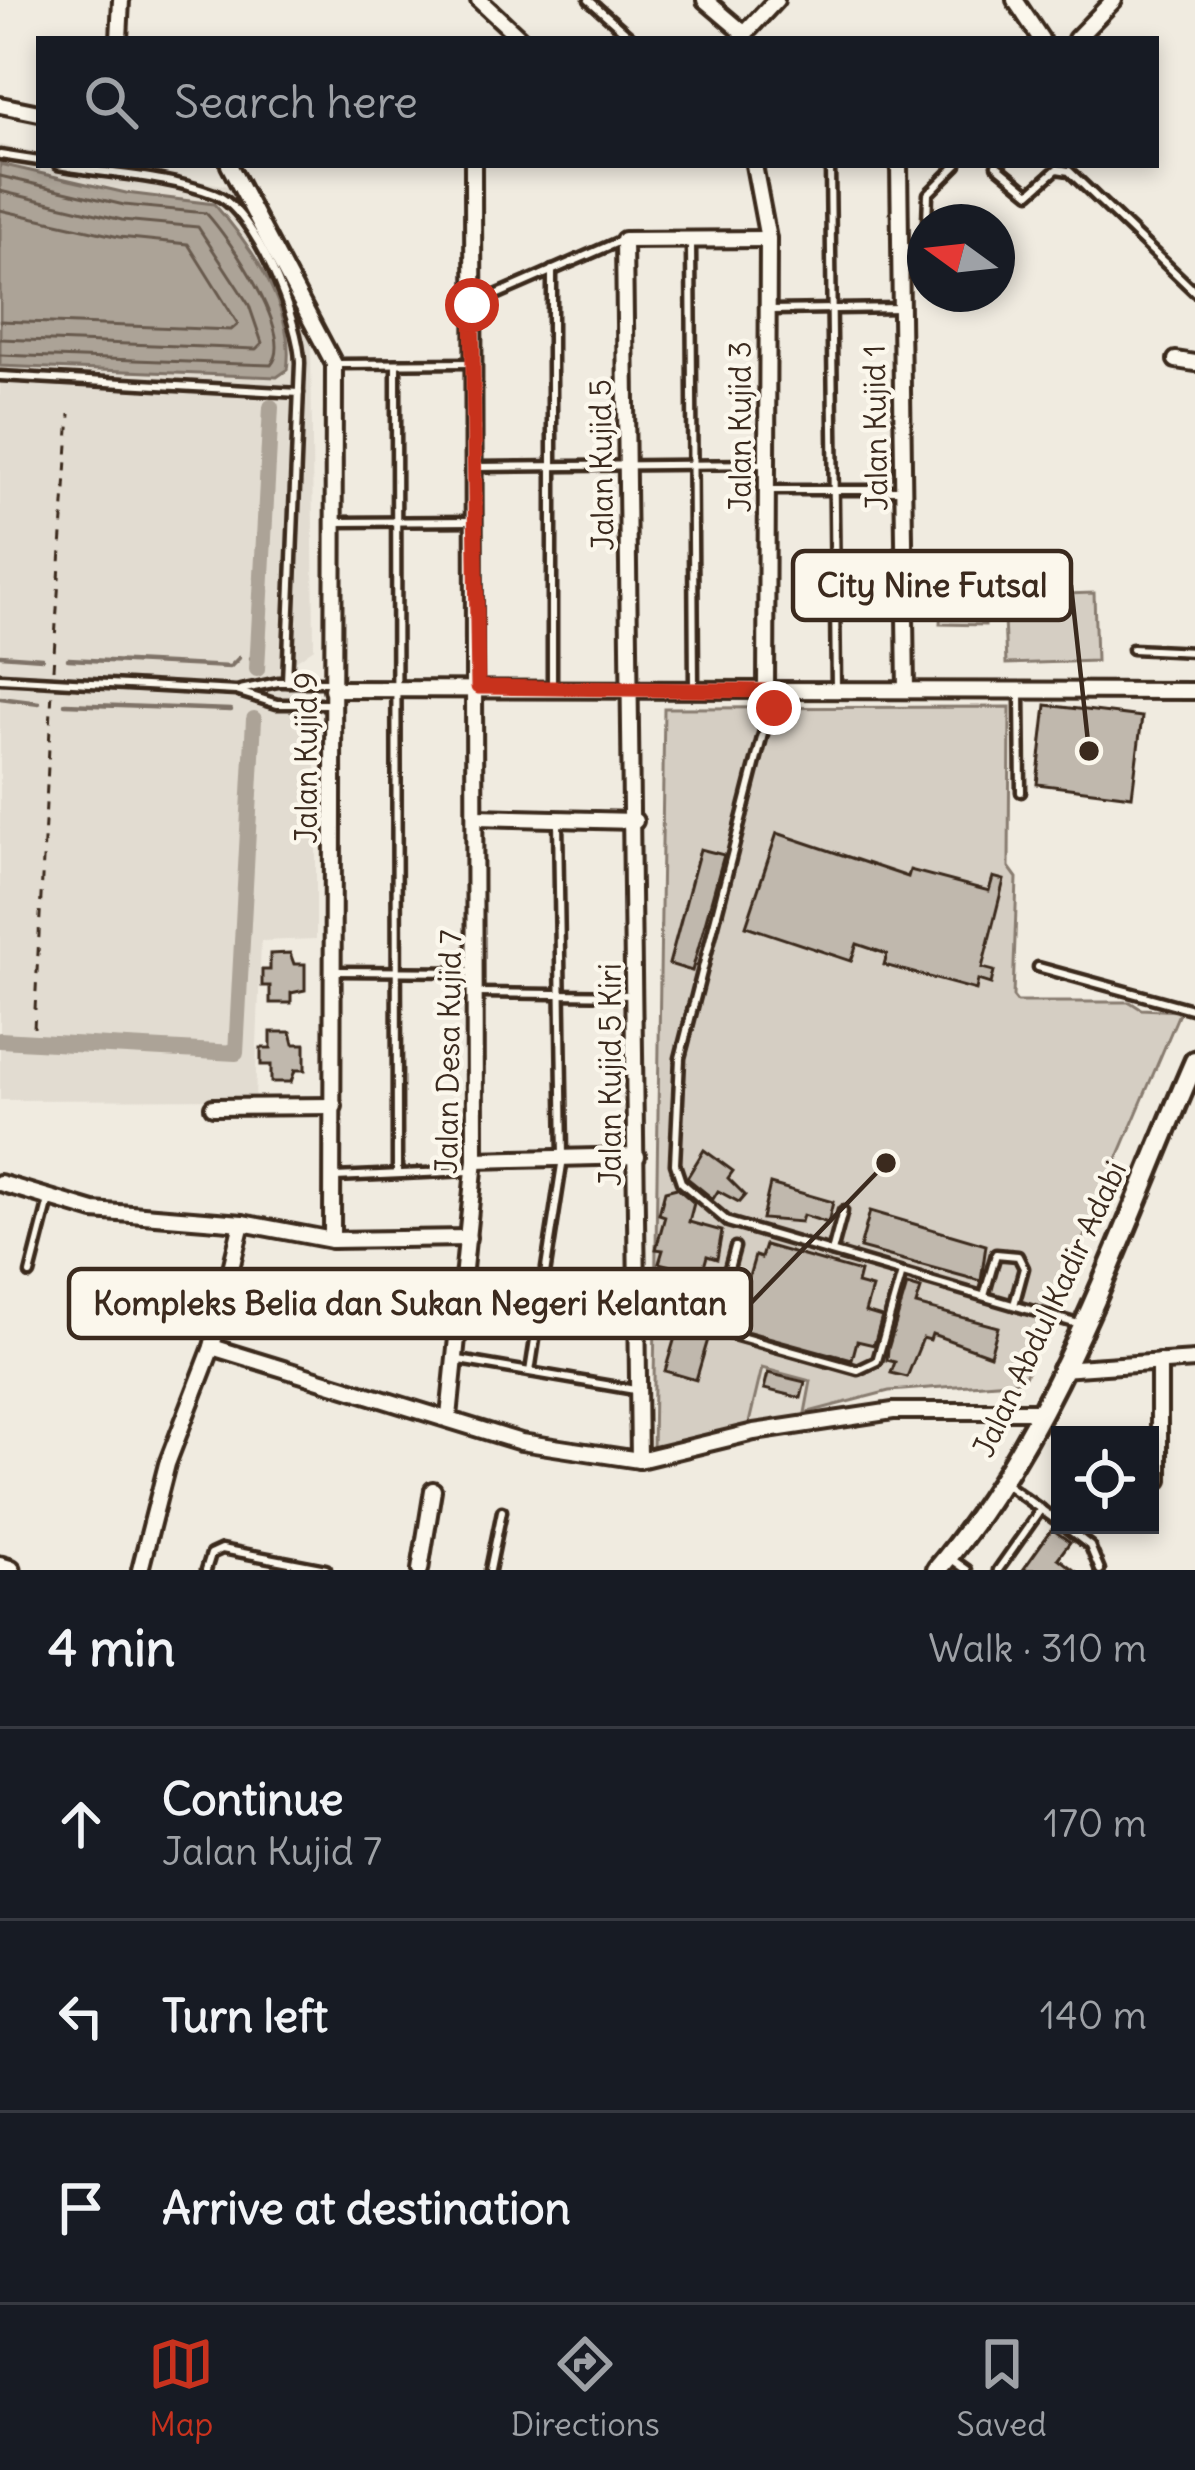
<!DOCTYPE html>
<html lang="en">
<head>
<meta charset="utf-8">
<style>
	body { margin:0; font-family:Delius,sans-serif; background:#20242c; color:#f1f3f6 }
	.controls { position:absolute; right:36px; bottom:36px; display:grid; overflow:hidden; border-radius:0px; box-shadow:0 6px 18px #0003 }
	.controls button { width:108px; height:108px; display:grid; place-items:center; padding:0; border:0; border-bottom:3px solid #363941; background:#171b24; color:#f1f3f6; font:60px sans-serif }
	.compass { position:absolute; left:907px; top:204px; width:108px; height:108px; border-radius:50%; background:#171b24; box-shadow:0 6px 18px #0003; rotate:285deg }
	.stop { position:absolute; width:36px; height:36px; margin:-27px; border:9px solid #c8321e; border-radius:50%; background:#fff }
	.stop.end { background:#c8321e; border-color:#fff; box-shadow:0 3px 12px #0008 }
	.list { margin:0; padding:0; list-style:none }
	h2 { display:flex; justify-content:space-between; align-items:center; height:156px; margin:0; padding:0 48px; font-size:51px }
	h2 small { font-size:39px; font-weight:400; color:#9ea1a6 }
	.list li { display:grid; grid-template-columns:78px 1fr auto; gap:36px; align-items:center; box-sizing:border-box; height:192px; padding:0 48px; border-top:3px solid #363941 }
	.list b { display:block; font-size:45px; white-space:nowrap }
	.list p { margin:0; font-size:39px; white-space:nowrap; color:#9ea1a6 }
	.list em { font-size:39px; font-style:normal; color:#9ea1a6 }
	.icon { flex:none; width:66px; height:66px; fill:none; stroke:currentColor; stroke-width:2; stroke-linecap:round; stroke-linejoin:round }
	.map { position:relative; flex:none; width:1195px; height:1570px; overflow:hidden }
	.search { position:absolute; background:#171b24; box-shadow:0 6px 18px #0003; left:36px; right:36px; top:36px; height:132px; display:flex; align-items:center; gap:30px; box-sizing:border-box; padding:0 42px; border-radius:0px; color:#9ea1a6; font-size:45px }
	.sheet { height:732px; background:#171b24 }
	nav { display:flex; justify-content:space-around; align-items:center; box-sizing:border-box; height:168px; border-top:3px solid #363941; background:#171b24; font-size:33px; color:#9ea1a6 }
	nav a { display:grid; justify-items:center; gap:6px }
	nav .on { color:#c8321e }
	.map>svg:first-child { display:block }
	.built { fill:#e2dcd1 }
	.green { fill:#d5cec3; stroke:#887c70; stroke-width:3 }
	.water { fill:#aca397; stroke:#7f7367; stroke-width:3 }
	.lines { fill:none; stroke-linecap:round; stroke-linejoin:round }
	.shore { stroke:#685a4e; stroke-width:3 }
	.stream { stroke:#7f7367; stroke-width:4.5 }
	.canal { stroke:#aca397; stroke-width:16 }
	.building { fill:#c0b8ad; stroke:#3b2a1e; stroke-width:3 }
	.service-casing { stroke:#3b2a1e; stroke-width:15 }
	.minor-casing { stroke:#3b2a1e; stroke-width:22 }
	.secondary-casing { stroke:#3b2a1e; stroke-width:27 }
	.path { stroke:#3b2a1e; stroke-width:3; stroke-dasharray:9 9; stroke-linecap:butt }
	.service { stroke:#fbf7ec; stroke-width:6 }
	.minor { stroke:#fbf7ec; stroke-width:14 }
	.secondary { stroke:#fbf7ec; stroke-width:18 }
	.route { stroke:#c8321e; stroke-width:15 }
	.labels { text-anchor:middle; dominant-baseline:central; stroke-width:9; stroke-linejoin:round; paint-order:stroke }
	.street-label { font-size:30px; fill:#3b2a1e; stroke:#fbf7ec }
	.leader { fill:none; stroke:#3b2a1e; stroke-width:4.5 }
	.callout-dot { fill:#3b2a1e; stroke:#fbf7ec; stroke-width:4.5 }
	.callout { fill:#fbf7ec; stroke:#3b2a1e; stroke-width:4.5 }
	.callout-label { font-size:33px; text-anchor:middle; font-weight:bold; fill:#3b2a1e }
</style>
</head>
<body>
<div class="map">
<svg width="1195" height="1570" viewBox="0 0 1195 1570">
	<rect width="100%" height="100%" fill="#f0ebe0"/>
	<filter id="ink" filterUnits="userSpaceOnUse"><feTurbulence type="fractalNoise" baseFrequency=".00833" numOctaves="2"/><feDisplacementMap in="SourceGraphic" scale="24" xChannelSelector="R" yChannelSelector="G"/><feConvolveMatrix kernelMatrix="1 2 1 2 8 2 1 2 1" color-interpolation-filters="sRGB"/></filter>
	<g filter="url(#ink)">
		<g class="built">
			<polygon points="0,145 39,152 39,165 113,165 233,187 294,293 311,335 314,648 294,662 293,725 316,740 316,939 261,941 255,1099 0,1100"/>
			<polygon points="761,1367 812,1381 805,1413 748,1427"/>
		</g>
		<g class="green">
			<polygon points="1094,593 1096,661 1006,664 1003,596"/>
			<polygon points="941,602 985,603 985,625 940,624"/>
			<polygon points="1010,707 1009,867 1017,878 1013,997 1017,1002 1130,1002 1141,1009 1180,1011 1023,1381 889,1391 805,1413 811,1381 762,1368 748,1427 653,1451 664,708"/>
		</g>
		<path class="water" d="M0 164 126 193 214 204C253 247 296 312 287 370L277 377 0 366Z"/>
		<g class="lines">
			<g class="shore">
				<path d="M0 176 124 205 206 213C229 238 297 336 271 365L0 355"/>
				<polyline points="0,191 122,220 198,227 249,305 262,343 256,349 0,339"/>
				<polyline points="0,210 119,237 188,244 238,324 231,330 0,321"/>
			</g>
			<g class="stream">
				<polyline points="0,655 42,658"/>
				<polyline points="251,658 257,659"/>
				<polyline points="68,659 230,667 239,658"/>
				<polyline points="0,698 39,703"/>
				<polyline points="65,704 231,710"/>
			</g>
			<g class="canal">
				<polyline points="257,669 271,407"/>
				<polyline points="0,1040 236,1053 254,719"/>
			</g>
		</g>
		<g class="building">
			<polygon points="1046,705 1142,717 1132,796 1037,784"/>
			<polygon points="777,833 908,877 910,870 989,891 993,877 1004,880 982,968 994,971 991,984 978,980 976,990 884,965 887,954 857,944 851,961 746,926"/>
			<polygon points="700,849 724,855 692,971 669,964"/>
			<polygon points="290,953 294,964 305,964 305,990 291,993 291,1003 270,1003 270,986 262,986 262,970 270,970 270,954"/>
			<polygon points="271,1032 291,1032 294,1044 305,1044 305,1070 295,1070 291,1082 271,1082 271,1065 261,1065 261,1048 271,1048"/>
			<polygon points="704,1150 733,1171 728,1178 745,1195 739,1202 718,1191 713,1199 687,1178"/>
			<polygon points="770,1184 833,1202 828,1223 803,1215 801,1222 762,1219"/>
			<polygon points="677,1188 694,1203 689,1222 722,1231 717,1259 707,1256 702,1274 659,1263 663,1250 656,1249 665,1216 659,1214 665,1191"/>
			<polygon points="870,1211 986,1245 981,1281 860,1248"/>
			<polygon points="765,1245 860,1272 857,1284 872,1288 865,1312 882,1317 874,1345 857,1341 852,1360 735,1328 741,1307 727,1304 735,1276 748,1280 755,1256 761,1258"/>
			<polygon points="907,1285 921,1289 916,1305 998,1327 990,1355 932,1334 930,1340 923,1338 907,1377 891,1373 895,1362 887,1360 888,1349"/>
			<polygon points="672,1290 707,1300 697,1333 709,1336 696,1380 665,1371 681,1317 665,1313"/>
			<polygon points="768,1373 805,1382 801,1398 764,1389"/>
			<polygon points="1052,1529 1070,1542 1058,1558 1074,1570 1023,1570"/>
		</g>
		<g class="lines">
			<defs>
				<g id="service">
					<polyline points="589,0 633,39"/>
					<polyline points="0,155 39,161"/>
					<path d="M58 165C107 174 167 176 214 194 255 209 300 323 300 363L287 682"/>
					<polyline points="830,165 836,687"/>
					<polyline points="996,165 1030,193 1057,169 1069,171 1195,292"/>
					<polyline points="927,222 928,194 957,165"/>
					<polyline points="691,244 694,686"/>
					<polyline points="473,305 620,241"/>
					<polyline points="771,310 901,308"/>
					<polyline points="338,364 472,363"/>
					<polyline points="396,364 397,1174"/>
					<polyline points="0,376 299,393"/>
					<polyline points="478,467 764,464"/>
					<polyline points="771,490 902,490"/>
					<polyline points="337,522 474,521"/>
					<polyline points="1132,649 1195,652"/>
					<polyline points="0,678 236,691 277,704 330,704"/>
					<polyline points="552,688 552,270"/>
					<polyline points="240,690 278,682 332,682"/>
					<polyline points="774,691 680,1058 675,1164 681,1182 728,1222 1078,1324"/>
					<polyline points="1020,694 1021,792"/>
					<polyline points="1038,967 1195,1010"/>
					<polyline points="336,971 473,972"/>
					<polyline points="476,993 634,995"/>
					<polyline points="335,1177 469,1171"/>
					<polyline points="735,1247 712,1329 858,1370 877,1361 902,1273"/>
					<polyline points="832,1252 843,1211"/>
					<polyline points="30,1274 49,1200"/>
					<polyline points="984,1296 996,1254 1018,1256 1024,1268 1014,1305"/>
					<polyline points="459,1360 635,1390"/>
					<polyline points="530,1372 563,1158 558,821"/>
					<polyline points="1004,1483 1060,1523"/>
					<polyline points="1063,1525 1090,1546 1100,1570"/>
					<polyline points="950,1558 967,1570"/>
					<polyline points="206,1570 211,1554 222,1549 326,1569"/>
					<polyline points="490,1570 502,1511"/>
					<polyline points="998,1570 1041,1509"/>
				</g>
				<g id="minor">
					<polyline points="479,0 521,39"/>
					<polyline points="705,0 745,34"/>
					<polyline points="1015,0 1041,39"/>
					<polyline points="119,39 121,0"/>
					<polyline points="740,39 776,0"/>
					<polyline points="1076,39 1114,0"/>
					<polyline points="0,105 39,113"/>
					<polyline points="229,165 334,364 332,1240 468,1238"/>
					<polyline points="754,165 768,239 766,691"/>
					<polyline points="899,165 906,690"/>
					<polyline points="1176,360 1195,363"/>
					<polyline points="332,689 1195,691"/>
					<polyline points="477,817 635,821"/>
					<polyline points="213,1107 334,1106"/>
					<polyline points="475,1160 637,1156"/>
					<polyline points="0,1183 94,1211 242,1223 332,1240"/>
					<polyline points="212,1347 521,1442 639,1460 754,1432 893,1411 1041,1411"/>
					<polyline points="1159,1362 1159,1480"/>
					<polyline points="1060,1369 1195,1360"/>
					<polyline points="449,1417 475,1160 473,165"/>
					<polyline points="639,1460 624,240 768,239"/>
					<polyline points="140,1570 167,1464 212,1347 242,1223"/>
					<polyline points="420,1570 433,1490"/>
				</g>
				<g id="secondary">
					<polyline points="0,1567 10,1570"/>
					<path d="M937 1570C1059 1425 1120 1233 1195 1061"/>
				</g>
			</defs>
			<use href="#service" class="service-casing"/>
			<use href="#minor" class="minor-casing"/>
			<use href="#secondary" class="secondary-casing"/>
			<g class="path">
				<polyline points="53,669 70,414"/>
				<polyline points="34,1028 52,691"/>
			</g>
			<use href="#service" class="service"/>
			<use href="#minor" class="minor"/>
			<use href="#secondary" class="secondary"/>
		</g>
	</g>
	<g class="lines" filter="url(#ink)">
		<polyline class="route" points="472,305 478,687 774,691 774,708"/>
	</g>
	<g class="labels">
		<g class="street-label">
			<text transform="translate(740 427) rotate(-90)">Jalan Kujid 3</text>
			<text transform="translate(875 428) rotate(-91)">Jalan Kujid 1</text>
			<text transform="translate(601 465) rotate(-91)">Jalan Kujid 5</text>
			<text transform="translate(306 758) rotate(-90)">Jalan Kujid 9</text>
			<text transform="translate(448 1052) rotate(-89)">Jalan Desa Kujid 7</text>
			<text transform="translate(610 1075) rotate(-90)">Jalan Kujid 5 Kiri</text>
			<text transform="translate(1049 1309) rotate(-65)">Jalan Abdul Kadir Adabi</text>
		</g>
	</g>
	<path class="leader" d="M1089 751L1071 585M886 1163L751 1303"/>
	<g class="callout-dot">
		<circle cx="1089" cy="751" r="12"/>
		<circle cx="886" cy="1163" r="12"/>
	</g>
	<g class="callout">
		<rect x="793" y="551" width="278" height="69" rx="12"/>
		<rect x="69" y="1269" width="682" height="69" rx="12"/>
	</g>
	<g class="callout-label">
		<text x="932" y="597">City Nine Futsal</text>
		<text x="410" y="1315">Kompleks Belia dan Sukan Negeri Kelantan</text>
	</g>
</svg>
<div class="controls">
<button><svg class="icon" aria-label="locate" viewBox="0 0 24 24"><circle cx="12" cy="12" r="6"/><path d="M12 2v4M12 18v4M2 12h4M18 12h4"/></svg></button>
</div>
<svg class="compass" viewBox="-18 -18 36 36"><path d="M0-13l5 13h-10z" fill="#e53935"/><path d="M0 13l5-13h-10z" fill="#9ea1a6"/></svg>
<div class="stop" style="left:472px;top:305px"></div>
<div class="stop end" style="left:774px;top:708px"></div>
<div class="search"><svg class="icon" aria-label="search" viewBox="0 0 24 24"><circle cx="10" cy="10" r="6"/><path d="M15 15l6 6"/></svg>Search here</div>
</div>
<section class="sheet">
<h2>4 min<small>Walk · 310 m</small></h2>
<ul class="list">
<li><svg class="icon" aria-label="ahead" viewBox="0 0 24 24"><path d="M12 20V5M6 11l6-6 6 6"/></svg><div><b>Continue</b><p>Jalan Kujid 7</p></div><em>170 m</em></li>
<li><svg class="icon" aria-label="left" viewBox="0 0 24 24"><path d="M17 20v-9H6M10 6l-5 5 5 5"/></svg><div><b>Turn left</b></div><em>140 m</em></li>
<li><svg class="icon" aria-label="arrive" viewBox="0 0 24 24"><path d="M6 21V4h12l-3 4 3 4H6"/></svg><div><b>Arrive at destination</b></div></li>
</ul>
</section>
<nav>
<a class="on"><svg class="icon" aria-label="map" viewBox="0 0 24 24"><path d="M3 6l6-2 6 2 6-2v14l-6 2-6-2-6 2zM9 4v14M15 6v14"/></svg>Map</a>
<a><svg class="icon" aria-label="directions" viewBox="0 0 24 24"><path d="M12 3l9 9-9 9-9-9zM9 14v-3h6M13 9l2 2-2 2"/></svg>Directions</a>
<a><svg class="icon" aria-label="saved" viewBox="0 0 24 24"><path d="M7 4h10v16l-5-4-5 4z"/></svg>Saved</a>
</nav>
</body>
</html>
